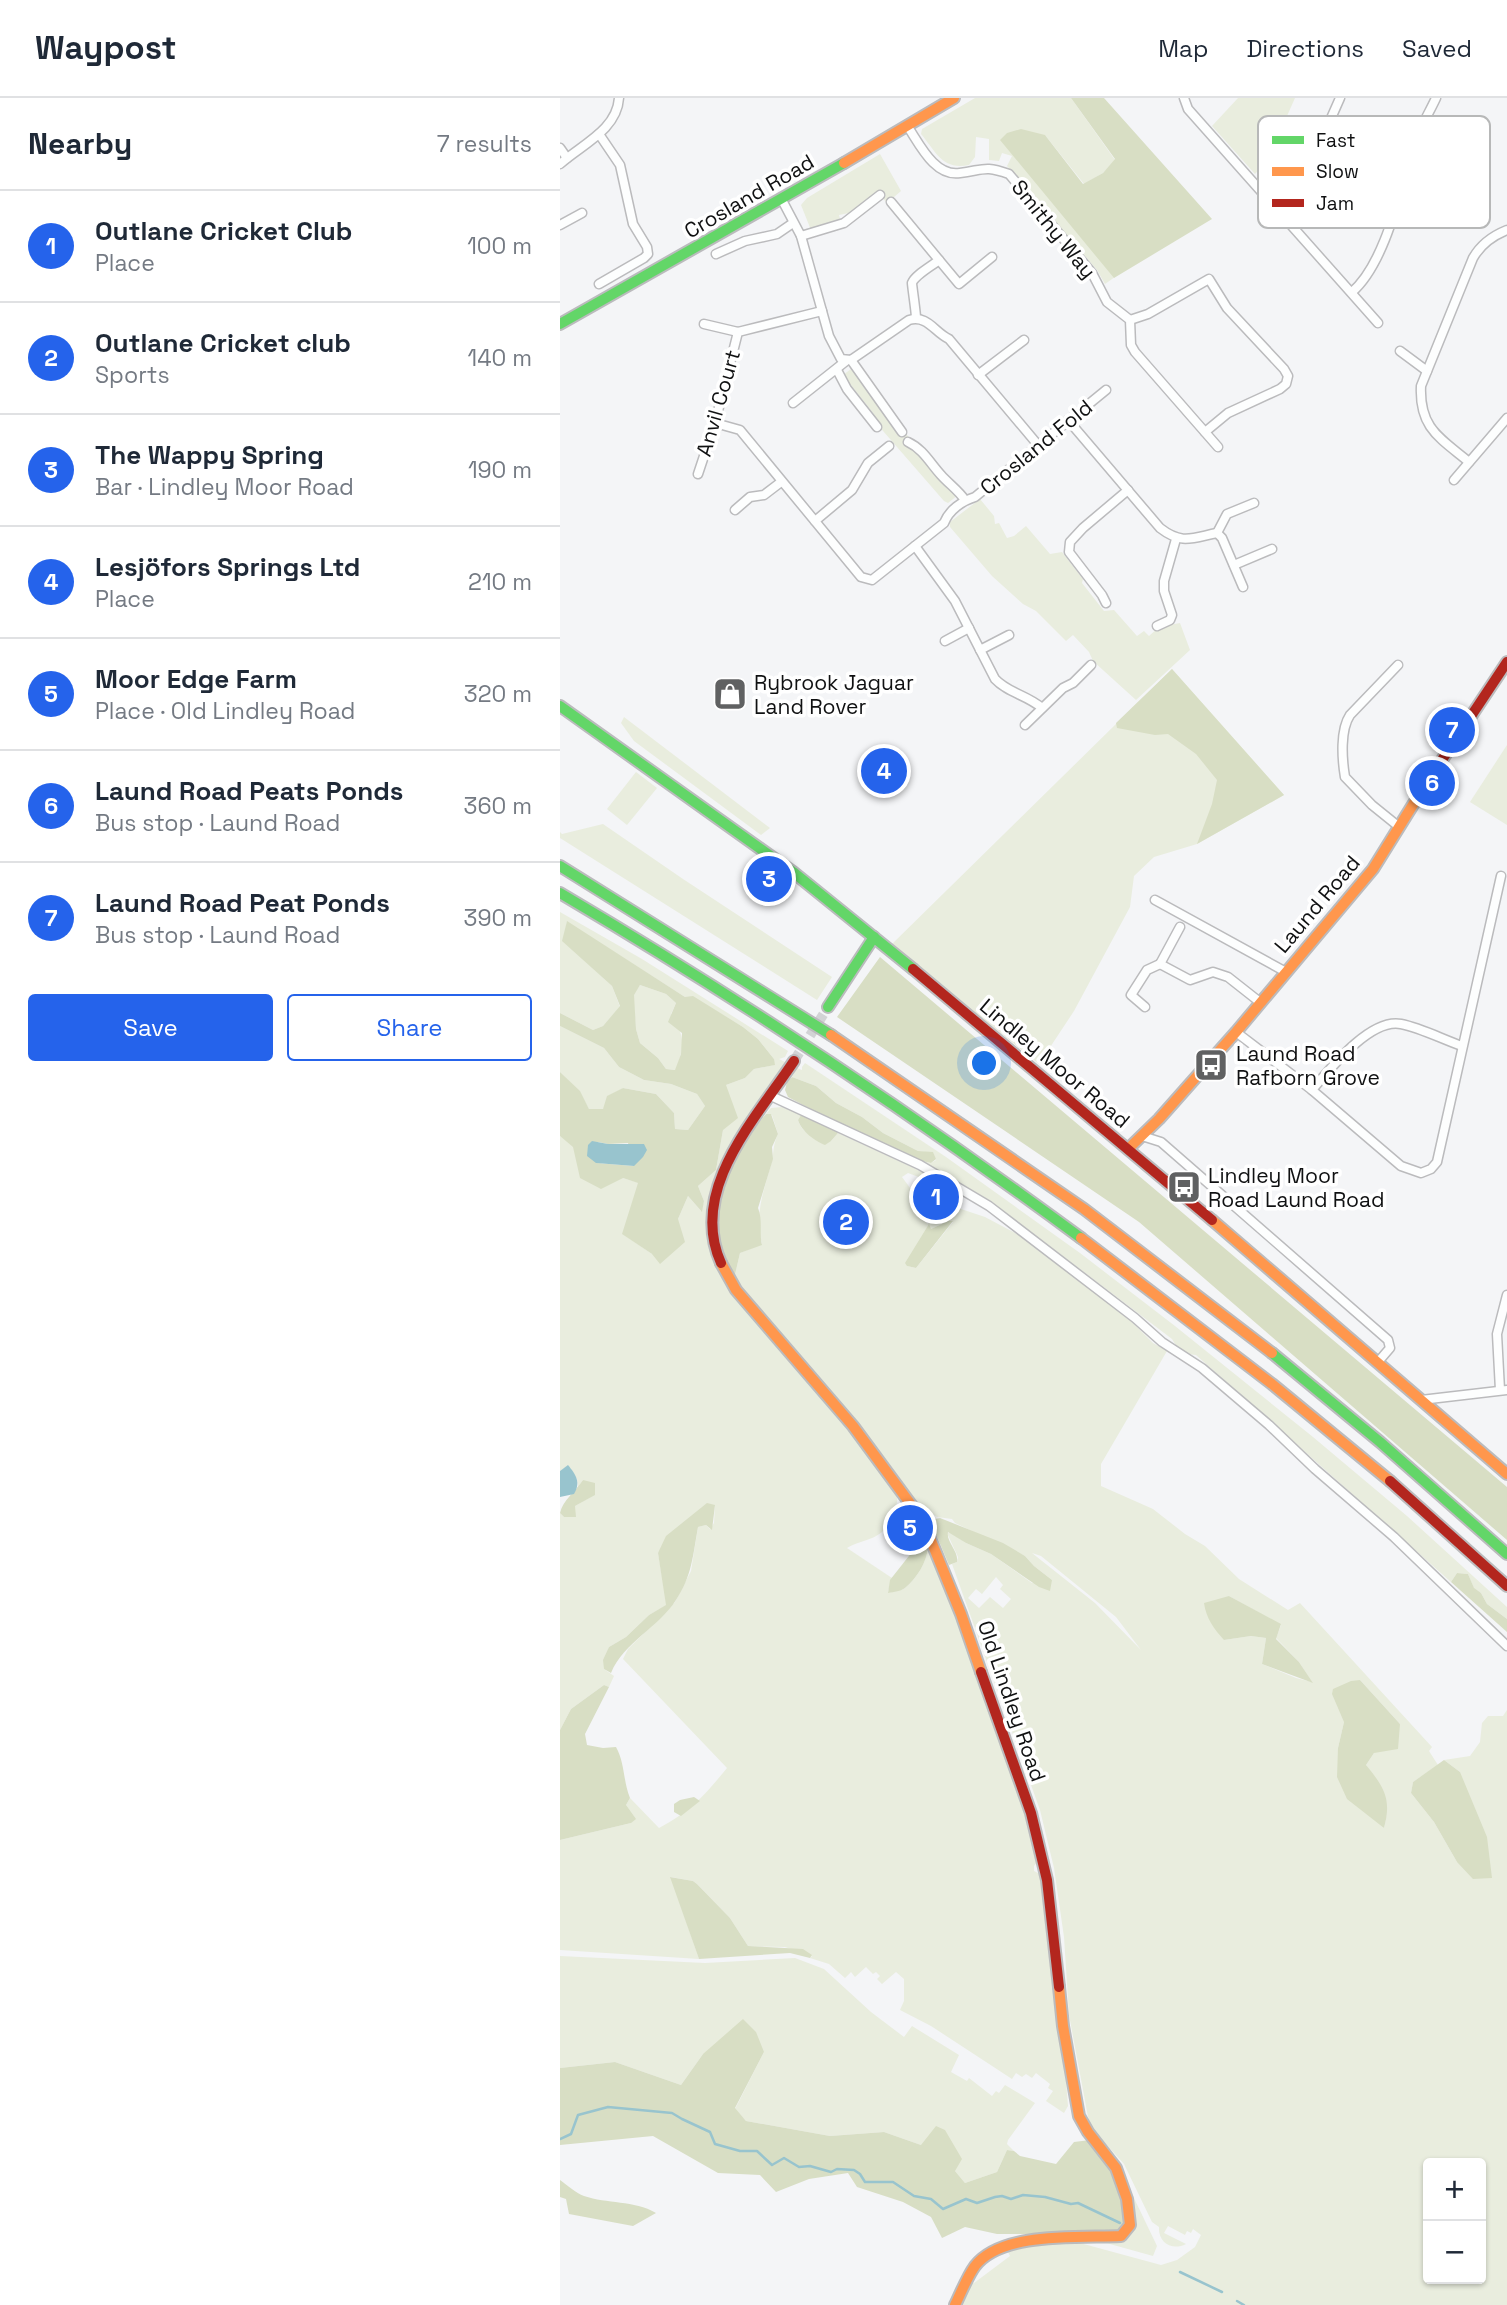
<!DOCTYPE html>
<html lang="en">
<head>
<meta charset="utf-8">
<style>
	body { margin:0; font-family:"Space Grotesk",sans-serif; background:#f2f2f3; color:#1f2937 }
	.controls { position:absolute; right:21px; bottom:21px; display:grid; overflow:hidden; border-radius:7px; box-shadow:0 2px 5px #0004 }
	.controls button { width:63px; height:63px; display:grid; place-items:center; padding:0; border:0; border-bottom:2px solid #e0e1e3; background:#fff; color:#1f2937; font:35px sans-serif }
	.you { position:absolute; left:425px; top:966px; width:24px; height:24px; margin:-18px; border:5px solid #fff; border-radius:50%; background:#1a73e8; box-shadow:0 0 0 10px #1a73e833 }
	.badge { display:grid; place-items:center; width:46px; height:46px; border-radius:50%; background:#2563eb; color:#fff; font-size:23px; font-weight:700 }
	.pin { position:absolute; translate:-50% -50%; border:4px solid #fff; box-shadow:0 2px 7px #0006 }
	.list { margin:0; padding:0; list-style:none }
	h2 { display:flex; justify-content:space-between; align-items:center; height:91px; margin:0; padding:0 28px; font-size:30px }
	h2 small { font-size:23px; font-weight:400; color:#747a83 }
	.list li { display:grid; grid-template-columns:46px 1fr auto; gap:21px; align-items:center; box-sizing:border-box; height:112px; padding:0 28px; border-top:2px solid #e0e1e3 }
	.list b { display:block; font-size:26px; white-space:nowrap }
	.list p { margin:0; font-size:23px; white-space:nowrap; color:#747a83 }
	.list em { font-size:23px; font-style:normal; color:#747a83 }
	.actions { display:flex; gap:14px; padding:21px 28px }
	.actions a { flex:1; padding:16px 0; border:2px solid #2563eb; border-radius:7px; text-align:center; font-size:24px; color:#2563eb }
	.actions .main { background:#2563eb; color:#fff }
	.map { position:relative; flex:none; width:947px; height:2207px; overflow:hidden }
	header { display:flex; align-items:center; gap:42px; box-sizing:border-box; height:98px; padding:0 35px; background:#fff; border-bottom:2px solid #e0e1e3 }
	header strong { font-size:33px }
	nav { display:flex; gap:38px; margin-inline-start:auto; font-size:24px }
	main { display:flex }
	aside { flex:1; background:#fff }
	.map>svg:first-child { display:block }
	.green { fill:#e9edde; fill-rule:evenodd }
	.forest { fill:#d8dec4; fill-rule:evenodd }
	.water { fill:#98c4ce }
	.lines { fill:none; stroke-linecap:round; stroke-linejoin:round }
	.stream { stroke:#98c4ce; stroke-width:2.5 }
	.secondary-tunnel { stroke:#d2d3d5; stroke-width:10; stroke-dasharray:10 5; stroke-linecap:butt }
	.street-casing { stroke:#bbbbbd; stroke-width:11 }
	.fast-casing { stroke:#bbbbbd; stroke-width:14 }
	.slow-casing { stroke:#bbbbbd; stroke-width:14 }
	.jam-casing { stroke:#bbbbbd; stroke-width:14 }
	.street { stroke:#fdfefe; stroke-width:8 }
	.fast { stroke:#63d668; stroke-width:10 }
	.slow { stroke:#ff974d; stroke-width:10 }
	.jam { stroke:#b3261e; stroke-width:10 }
	.labels { text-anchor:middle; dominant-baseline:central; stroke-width:7; stroke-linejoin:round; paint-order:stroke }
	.street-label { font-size:21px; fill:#101112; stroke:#fff }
	.poi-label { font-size:21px; fill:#101112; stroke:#fff; text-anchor:start }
	.key { fill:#fff; stroke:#b7b8b8; stroke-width:2 }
	.key-label { font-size:19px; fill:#101112 }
</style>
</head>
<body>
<header>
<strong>Waypost</strong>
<nav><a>Map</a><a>Directions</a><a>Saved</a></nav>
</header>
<main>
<aside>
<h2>Nearby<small>7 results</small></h2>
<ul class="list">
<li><span class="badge">1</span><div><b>Outlane Cricket Club</b><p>Place</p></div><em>100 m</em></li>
<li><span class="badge">2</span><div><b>Outlane Cricket club</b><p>Sports</p></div><em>140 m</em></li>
<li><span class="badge">3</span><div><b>The Wappy Spring</b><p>Bar · Lindley Moor Road</p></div><em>190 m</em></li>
<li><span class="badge">4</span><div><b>Lesjöfors Springs Ltd</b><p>Place</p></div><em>210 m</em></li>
<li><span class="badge">5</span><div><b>Moor Edge Farm</b><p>Place · Old Lindley Road</p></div><em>320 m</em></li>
<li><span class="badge">6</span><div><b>Laund Road Peats Ponds</b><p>Bus stop · Laund Road</p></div><em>360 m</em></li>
<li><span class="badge">7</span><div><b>Laund Road Peat Ponds</b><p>Bus stop · Laund Road</p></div><em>390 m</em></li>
</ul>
<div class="actions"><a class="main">Save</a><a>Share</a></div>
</aside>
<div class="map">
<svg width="947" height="2207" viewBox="0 0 947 2207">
	<rect width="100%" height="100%" fill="#f4f5f7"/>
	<g class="green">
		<path d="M415 0H511L555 62 543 75 524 86 485 37 555 179 545 186 537 172 447 68 452 58 442 55 439 63 429 62V41L416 39 415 59 409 67C382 72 377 55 361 36L362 31Z"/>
		<polygon points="678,0 735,0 707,63 695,76 652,28"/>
		<polygon points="320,56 341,93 327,105 317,93 289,115 279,117 280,121 277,123 251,132 241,107 247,100"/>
		<polygon points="291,271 345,333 349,340 346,346 357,353 398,397 388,405 384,403 317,326 313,315 283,277"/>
		<polygon points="420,401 434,418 435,426 439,425 447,440 454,438 466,428 490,456 502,454 523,481 522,485 544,513 554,512 577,538 584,533 589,538 599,529 620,525 630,552 576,602 533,563 529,554 513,537 506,543 476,513 463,506 432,478 390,429 390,424"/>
		<polygon points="612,571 724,697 637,746 594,759 574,778 570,809 514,913 479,966 331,847"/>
		<polygon points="64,619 210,730 201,737 74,643 61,625"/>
		<polygon points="947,647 947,727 910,704"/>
		<polygon points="76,674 97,690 67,727 47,711"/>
		<polygon points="43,726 123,781 272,879 257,902 0,740 0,734 2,736"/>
		<path d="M0 814 82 861 228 953 225 959 219 961 227 965 155 1077C145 1106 145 1129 153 1159L288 1328 337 1396C338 1405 336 1409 332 1418 323 1443 307 1439 287 1450L332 1480 328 1494C334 1493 341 1493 345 1490 357 1480 367 1464 368 1449 408 1551 451 1657 478 1763L474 1768V1773L480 1776 497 1931 504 1958 508 2008 504 2015 486 2003 493 1993 488 1990 490 1986 476 1975 472 1980 466 1976 462 1979 456 1975 452 1981 371 1928 340 1912 344 1903V1881L336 1874 322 1886 317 1881 320 1878 316 1874 313 1876 306 1869 295 1879 291 1874 285 1880 269 1866 250 1860 252 1858 225 1849 188 1848 170 1820 137 1786 133 1783 111 1779 139 1861 0 1852V1742L71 1725 66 1707 70 1700 99 1730C131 1713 144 1698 167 1670L63 1561 68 1551 115 1504 131 1473 138 1429 146 1427 150 1431 154 1425 155 1407 98 1455 107 1507 89 1517 66 1539 49 1549 44 1571 54 1578 49 1589 44 1587 11 1611 0 1632V1415L4 1419 15 1408 34 1397 23 1382 18 1389 17 1381 8 1368 0 1373V1038L63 1080 79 1085 63 1136 92 1156 118 1121 128 1098 141 1113 144 1103 138 1088 156 1072 163 1032 166 987 185 980 194 971 214 967V961L198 941 183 929 133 899H125L7 824 3 843 52 888 60 909 43 928 33 932 0 915Z"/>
		<path d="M80 887 106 896 116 905 111 916C125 939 125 946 116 972L106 971 98 960 80 945 76 931 73 897Z"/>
		<polygon points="0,928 44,950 59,969 84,982 111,986 137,996 145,1008 128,1032 115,1031 114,1015 96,996 63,990 43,1011 29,1011 19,993 0,974"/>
		<path d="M245 965 386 1059 520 1155 615 1228 753 1339 847 1418 947 1509V1521L927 1506 921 1495 914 1491 908 1476 897 1475 891 1484 636 1257C624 1256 618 1252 612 1241L429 1102 362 1063 371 1065 376 1062 373 1055 358 1053 323 1035 302 1019 276 1005 256 988 232 979 237 970 242 972V969Z"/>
		<path d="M222 1009 241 1017 238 1022C242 1037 257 1040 271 1043L278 1035 356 1071 373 1081 372 1084 348 1075 342 1079 356 1098 354 1100 357 1117 368 1126 391 1092 395 1109 425 1119 459 1137 569 1221 593 1245 607 1253 541 1366V1388L593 1411 625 1436 645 1448 679 1481 728 1512 740 1505 872 1649 869 1653 878 1667 853 1684 851 1695 874 1724 897 1764 900 1674 884 1662 910 1658 920 1644 922 1625 928 1618H943L947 1612V2207H402L411 2183 414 2185 450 2158 447 2152 489 2146 520 2145 601 2167 617 2162 635 2149 641 2137 633 2131 631 2135 627 2133 625 2137 608 2128 604 2135 626 2146C612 2153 598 2145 599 2129L592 2124 564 2066 534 2033 529 2024 509 1917 504 1839 494 1770 480 1712 392 1466 397 1464 398 1459 387 1435 390 1434 406 1445 431 1456 472 1485 492 1482 474 1468 465 1458 395 1425 392 1421 377 1419 357 1405 328 1364 174 1181 180 1155 202 1146C194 1115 204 1093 212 1063 214 1052 213 1047 218 1036L212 1017 206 1016 211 1010ZM388 1123 393 1124 356 1170 347 1168 371 1131ZM472 1455 481 1458 556 1519 581 1552 535 1505ZM436 1479 443 1487 440 1491 451 1501 443 1510 430 1499 419 1510 408 1500 416 1491 422 1496ZM669 1498 721 1527 716 1540 739 1564 752 1584 736 1580 702 1566 706 1540 691 1538 664 1542ZM800 1582 840 1626 814 1655 806 1667C819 1689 832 1702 824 1730L778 1650 784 1624ZM868 2065H921V2181H868Z"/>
		<polygon points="0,1858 145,1865 235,1860 264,1871 311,1914 344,1939 352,1928 399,1957 391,1974 407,1983 409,1980 432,1998 436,1993 439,1995 445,1987 475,2005 448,2042 447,2046 454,2053 447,2052 437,2074 405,2085 395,2073 361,2047 324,2034 270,2038 186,2023 175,2011 204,1954 143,1956 121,1987 55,1964 0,1970"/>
		<polygon points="561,2073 597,2148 593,2158 539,2143 565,2140 574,2131"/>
	</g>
	<g class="forest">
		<polygon points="511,0 544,0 652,121 554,180 440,42 447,35 461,31 485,37 523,86 543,75 555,61"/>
		<polygon points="612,571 724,697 637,746 652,706 657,682 636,656 608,636 595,637 557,630 556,625"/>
		<path d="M7 823 125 899 133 898 183 929 198 941 214 961 215 967 194 971 185 980 166 987 178 1020 163 1032 156 1072 138 1088 144 1103 142 1114 128 1098 118 1121 125 1144 100 1166 92 1156 62 1136 78 1085 63 1080 41 1091 20 1080 13 1049 0 1038V974L20 993 29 1011H43L47 998 63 990 96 996 114 1015 115 1031 128 1032 145 1008 137 996 111 986 84 982 59 969 44 950 0 928V915L33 932 43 928 60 908 52 888 2 843ZM80 887 106 896 116 905 108 924 122 935 121 956 115 972 106 971 98 960 80 945 76 931 74 897ZM38 1044 48 1046 68 1045 74 1068 36 1065Z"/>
		<polygon points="320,859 947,1389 947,1442 579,1124 277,919"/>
		<polygon points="232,979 256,988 276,1005 302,1019 323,1035 358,1053 373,1054 376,1061 371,1065 362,1063 279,1026 228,999 225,992 227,984"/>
		<path d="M206 1016H211L218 1036 212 1049 213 1061 198 1110C203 1122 199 1134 202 1147L180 1155 174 1181C148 1134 154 1097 181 1052 189 1039 196 1027 206 1016Z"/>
		<path d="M241 1017 275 1032 278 1035 271 1043 265 1047C255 1043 241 1033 238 1022Z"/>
		<polygon points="388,1123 393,1123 356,1170 347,1168 345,1165 369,1126 371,1131"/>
		<path d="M23 1382 35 1385V1397L15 1408 16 1419H4L0 1415C3 1402 15 1394 23 1382Z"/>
		<path d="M147 1405 155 1407 152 1432 146 1427 138 1429C133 1457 132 1478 116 1502 99 1529 64 1544 51 1575L44 1571 43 1562 49 1549 66 1539 89 1517 106 1507 98 1455 106 1438Z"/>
		<path d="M380 1420 443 1445 465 1458 474 1468 492 1482 490 1493 479 1489 431 1456 406 1445 388 1434C386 1444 399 1453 397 1464L389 1467 375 1434V1421Z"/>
		<path d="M356 1449 359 1454 368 1449C367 1464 357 1480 345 1490 341 1493 334 1494 328 1495L330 1482Z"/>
		<polygon points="897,1475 908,1476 914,1490 921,1495 927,1506 947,1521 947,1534 891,1484"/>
		<path d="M669 1498 721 1526 716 1541 739 1564 753 1585 702 1566 706 1540 691 1538 664 1542C654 1531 646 1520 644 1505Z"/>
		<path d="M800 1582 840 1626 838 1651 814 1655 806 1667C824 1689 832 1701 824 1730L787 1701 777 1679 778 1650 784 1624 772 1596 773 1591 791 1583Z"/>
		<path d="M44 1587 49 1589 25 1636 27 1647 43 1650 56 1649C65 1665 63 1683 70 1700L66 1707 76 1721 71 1725 0 1742V1632L11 1611Z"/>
		<polygon points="884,1662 900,1674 927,1739 932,1780 913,1781 897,1764 874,1724 851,1695 853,1684"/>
		<polygon points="134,1699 140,1703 121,1718 114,1714 114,1706 120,1702"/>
		<polygon points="110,1779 133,1783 137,1786 170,1820 188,1848 243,1851 252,1857 250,1860 230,1855 139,1861"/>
		<polygon points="183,1921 196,1934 204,1954 175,2010 186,2023 270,2038 324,2034 361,2047 376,2028 385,2032 402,2061 395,2073 405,2085 437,2074 447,2052 454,2053 460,2058 496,2066 514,2044 530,2042 571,2097 568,2120 556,2136 437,2136 405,2129 382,2140 371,2119 343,2104 297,2089 288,2075 249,2081 216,2094 200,2077 158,2075 93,2038 0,2047 0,1970 55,1964 121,1987 143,1956"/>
		<path d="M0 2082C7 2087 16 2095 24 2098 47 2106 74 2102 96 2115L73 2128 9 2116 6 2101 0 2099Z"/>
	</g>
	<g class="water">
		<polygon points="32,1043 48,1046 84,1046 87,1052 83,1059 74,1068 36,1065 27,1058 28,1047"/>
		<path d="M8 1367C16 1377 21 1384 14 1396L0 1399V1373Z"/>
	</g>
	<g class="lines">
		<g class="stream">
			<polyline points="0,2041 11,2036 18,2017 48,2009 112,2015 122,2021 150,2034 155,2046 180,2053 197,2053 212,2067 224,2060 239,2069 250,2068 271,2074 277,2071 294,2072 300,2076 305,2084 333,2084 354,2098 371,2101 383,2111 406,2101 417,2105 435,2099 442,2098 451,2101 463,2097 485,2099 511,2106 518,2105 560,2125"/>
			<polyline points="620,2174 662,2194"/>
			<polyline points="677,2203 684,2207"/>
		</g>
		<polyline class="secondary-tunnel" points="234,963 268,909"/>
		<defs>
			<g id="street">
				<polyline points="624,0 628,11 818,225"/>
				<path d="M348 29C360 47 375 79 400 75 424 72 424 67 449 76L532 175 547 204 570 222 571 247 575 254 658 349"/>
				<polyline points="39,36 60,67 73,126 87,149 88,156 84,160 39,186"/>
				<polyline points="0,50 7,60"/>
				<path d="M0 66C21 47 57 32 59 0"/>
				<path d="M222 102 241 138 269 238 281 261 291 262 349 222C368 217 374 234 389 241L478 347"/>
				<path d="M331 104 379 162C372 168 355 177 352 185 352 188 356 214 356 220"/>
				<polyline points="721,114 738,95 780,0"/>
				<polyline points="0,127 22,115"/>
				<polyline points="241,138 284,125 320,97"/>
				<polyline points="156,156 185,143 217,136 233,125"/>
				<polyline points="379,162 399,186 432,159"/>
				<path d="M792 194C827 164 842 84 857 40 862 26 870 13 876 0"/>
				<polyline points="570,222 588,216 649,181 667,210 724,271 728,278 726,286 720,291 668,315 645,334"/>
				<polyline points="144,226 178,234"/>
				<polyline points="840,253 867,273"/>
				<polyline points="291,262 342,334"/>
				<polyline points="277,272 287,291 317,329"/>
				<polyline points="418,277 464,242"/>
				<polyline points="233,305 286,263"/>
				<path d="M508 322 600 430C622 447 632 440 657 435L662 440 683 489"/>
				<path d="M155 325 180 332 301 479 312 482 384 425C389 412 402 403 415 399L546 292"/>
				<path d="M348 344C363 351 370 365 381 377 389 386 398 392 405 402"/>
				<path d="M909 364C880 340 859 330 861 288L913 160C921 146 932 138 947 132"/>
				<polyline points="138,376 155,325 178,234 262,213"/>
				<polyline points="894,382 947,320"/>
				<polyline points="175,412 190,399 204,397 221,384"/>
				<polyline points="255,423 292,392 308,365 329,348"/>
				<polyline points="657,435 667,416 694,405"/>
				<path d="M355 448 395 503 435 581C448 595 467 597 482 610"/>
				<polyline points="674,467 712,451"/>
				<polyline points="546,505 542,497 509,454 510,444 523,430 568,392"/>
				<polyline points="597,528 610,522 612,517 604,493 604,483 616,441"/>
				<polyline points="385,543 409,530"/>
				<polyline points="420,552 449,537"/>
				<path d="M838 567 790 617C780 632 782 661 785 679L812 707 838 728"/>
				<polyline points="465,627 503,590 513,585 531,567"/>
				<polyline points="595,802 726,874"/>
				<polyline points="600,866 620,829"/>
				<polyline points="585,909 571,897 587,872 600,866 630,882 653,874 668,879 701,905"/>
				<polyline points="676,934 752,992 841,1068 861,1075 871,1071 877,1064 941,778"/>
				<path d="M752 992C770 971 810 920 841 926 861 930 882 941 902 948"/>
				<polyline points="211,998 360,1067 429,1108 575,1220 602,1244 642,1270 709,1327 755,1371 834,1439 947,1548"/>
				<polyline points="582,1038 601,1044 828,1242 830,1250 818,1264"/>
				<polyline points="940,1292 937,1236 947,1197"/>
				<polyline points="861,1302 947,1292"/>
			</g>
			<g id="fast">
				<polyline points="0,226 284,65"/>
				<polyline points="0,608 233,774 353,871"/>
				<polyline points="0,768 271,937"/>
				<path d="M0 795C180 901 353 1016 521 1140"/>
				<polyline points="268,909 314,839"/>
				<polyline points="712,1255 820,1344 947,1456"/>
			</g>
			<g id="slow">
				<polyline points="284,65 394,0"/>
				<polyline points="271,937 524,1111 712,1255"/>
				<polyline points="568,1051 599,1021 676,934 813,771 864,689"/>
				<polyline points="652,1122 947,1376"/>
				<polyline points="521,1140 712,1286 830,1383"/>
				<polyline points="161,1165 176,1192 293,1328 363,1423 401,1516 421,1574"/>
				<path d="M395 2207C401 2195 407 2179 415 2168 442 2133 521 2140 561 2138L570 2127 567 2101 556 2070 528 2034 519 2018 503 1928 499 1889"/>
			</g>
			<g id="jam">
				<polyline points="864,689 947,564"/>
				<polyline points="353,871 652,1122"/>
				<path d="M161 1165C128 1092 196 1020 234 963"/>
				<polyline points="830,1383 947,1488"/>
				<polyline points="421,1574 471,1715 487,1782 499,1889"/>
			</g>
		</defs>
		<use href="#street" class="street-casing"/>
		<use href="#fast" class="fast-casing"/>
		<use href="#slow" class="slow-casing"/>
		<use href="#jam" class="jam-casing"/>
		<use href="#street" class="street"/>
		<use href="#fast" class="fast"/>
		<use href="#slow" class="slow"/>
		<use href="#jam" class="jam"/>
	</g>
	<defs>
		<symbol id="shop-square" viewBox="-11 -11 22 22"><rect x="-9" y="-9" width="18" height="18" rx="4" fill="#606162" stroke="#fff"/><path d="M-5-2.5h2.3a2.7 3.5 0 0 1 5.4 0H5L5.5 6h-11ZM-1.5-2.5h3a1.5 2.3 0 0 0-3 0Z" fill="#fff"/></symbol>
		<symbol id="bus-square" viewBox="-11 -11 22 22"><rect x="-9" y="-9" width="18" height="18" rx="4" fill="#606162" stroke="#fff"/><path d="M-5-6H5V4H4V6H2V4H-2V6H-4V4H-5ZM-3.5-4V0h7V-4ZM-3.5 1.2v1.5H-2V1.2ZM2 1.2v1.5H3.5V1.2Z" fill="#fff"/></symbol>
	</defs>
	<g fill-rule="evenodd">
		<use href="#shop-square" x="151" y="577" width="38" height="38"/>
		<use href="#bus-square" x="632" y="948" width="38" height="38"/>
		<use href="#bus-square" x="605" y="1070" width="38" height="38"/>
	</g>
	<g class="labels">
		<g class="street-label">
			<text transform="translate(189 98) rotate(-30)">Crosland Road</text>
			<text transform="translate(494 131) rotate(51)">Smithy Way</text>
			<text transform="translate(158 305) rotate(-74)">Anvil Court</text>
			<text transform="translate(476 349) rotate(-39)">Crosland Fold</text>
			<text transform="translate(757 806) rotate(-50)">Laund Road</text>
			<text transform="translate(495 965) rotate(40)">Lindley Moor Road</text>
			<text transform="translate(452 1603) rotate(71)">Old Lindley Road</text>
		</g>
		<g class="poi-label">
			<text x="194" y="584">Rybrook Jaguar<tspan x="194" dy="24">Land Rover</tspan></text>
			<text x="676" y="955">Laund Road<tspan x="676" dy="24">Rafborn Grove</tspan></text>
			<text x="648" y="1077">Lindley Moor<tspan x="648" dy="24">Road Laund Road</tspan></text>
		</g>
	</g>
	<rect x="698" y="18" width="232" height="112" rx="10" class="key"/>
	<rect x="712" y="38" width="32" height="8" fill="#63d668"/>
	<rect x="712" y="69" width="32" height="9" fill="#ff974d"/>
	<rect x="712" y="101" width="32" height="8" fill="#b3261e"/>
	<g class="key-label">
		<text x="756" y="49">Fast</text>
		<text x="756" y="80">Slow</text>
		<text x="756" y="112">Jam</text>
	</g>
</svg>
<div class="controls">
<button>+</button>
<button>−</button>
</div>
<div class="you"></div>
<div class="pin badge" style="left:376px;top:1099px">1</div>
<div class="pin badge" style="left:286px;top:1124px">2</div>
<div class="pin badge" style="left:209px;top:781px">3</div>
<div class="pin badge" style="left:324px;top:673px">4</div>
<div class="pin badge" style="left:350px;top:1430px">5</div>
<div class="pin badge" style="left:872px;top:685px">6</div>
<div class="pin badge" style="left:892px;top:632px">7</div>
</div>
</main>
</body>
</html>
